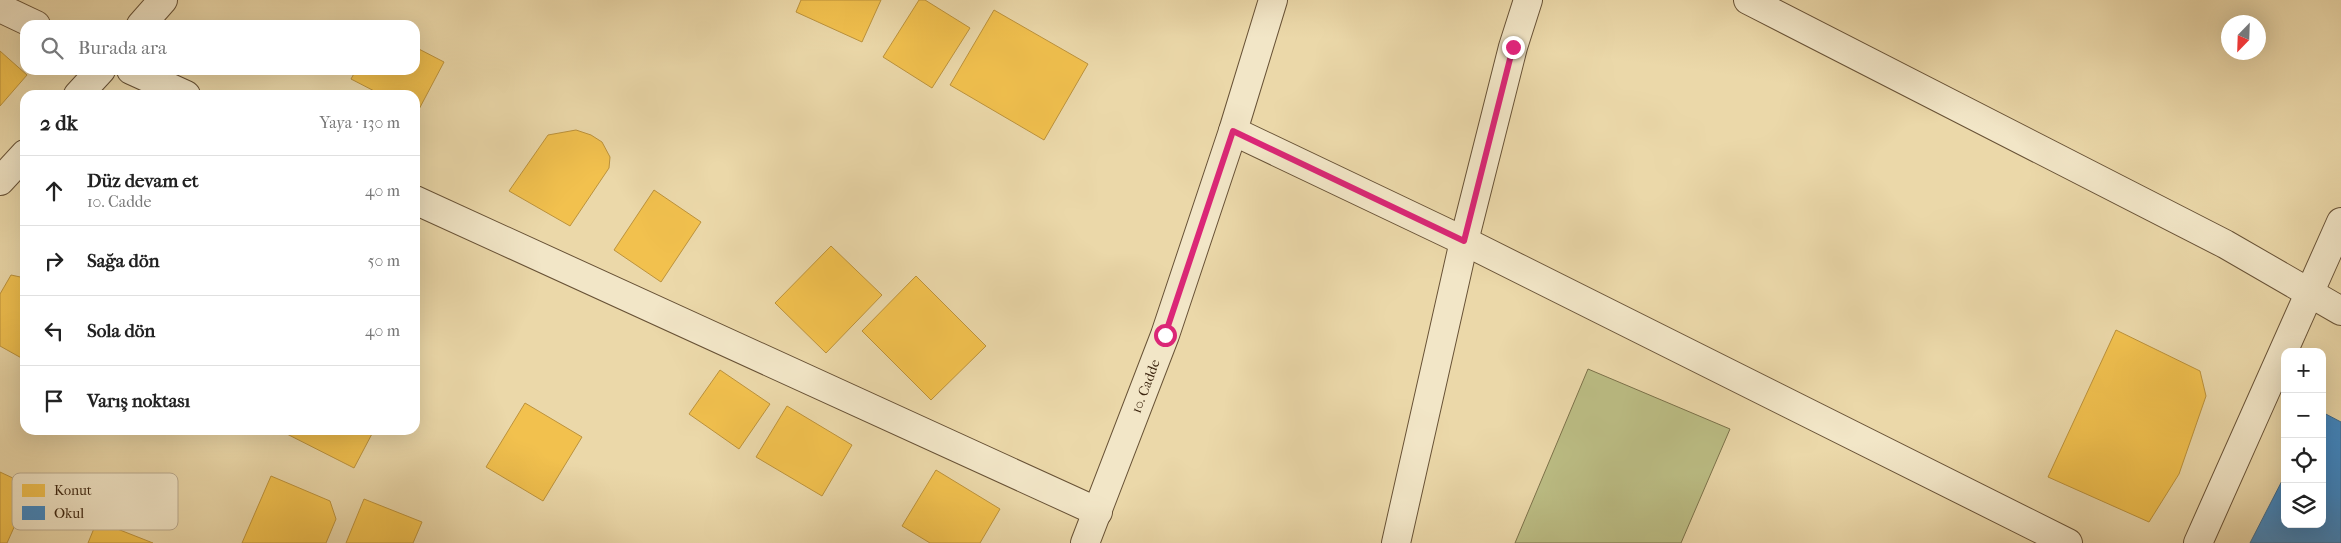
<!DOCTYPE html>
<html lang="tr">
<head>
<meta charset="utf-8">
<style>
	body { margin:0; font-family:"IM FELL French Canon",serif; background:#f2f2f2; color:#222 }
	.controls { position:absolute; right:15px; bottom:15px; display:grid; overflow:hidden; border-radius:10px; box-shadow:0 5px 20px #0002 }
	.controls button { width:45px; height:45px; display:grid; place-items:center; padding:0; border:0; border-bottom:1px solid #e0e0e0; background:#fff; color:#222; font:25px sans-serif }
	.compass { position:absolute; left:2221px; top:15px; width:45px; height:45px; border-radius:50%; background:#fff; box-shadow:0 5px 20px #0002; rotate:203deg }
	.stop { position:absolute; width:15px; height:15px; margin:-11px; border:4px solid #db2777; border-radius:50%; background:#fff }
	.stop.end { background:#db2777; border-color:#fff; box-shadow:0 1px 5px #0008 }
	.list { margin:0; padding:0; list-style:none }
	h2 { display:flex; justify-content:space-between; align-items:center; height:65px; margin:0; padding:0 20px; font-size:21px }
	h2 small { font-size:16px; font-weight:400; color:#767676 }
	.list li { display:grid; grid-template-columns:32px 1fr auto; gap:15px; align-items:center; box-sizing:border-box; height:70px; padding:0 20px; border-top:1px solid #e0e0e0 }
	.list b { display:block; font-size:19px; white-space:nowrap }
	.list p { margin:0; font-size:16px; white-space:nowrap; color:#767676 }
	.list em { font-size:16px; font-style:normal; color:#767676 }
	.icon { flex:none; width:28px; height:28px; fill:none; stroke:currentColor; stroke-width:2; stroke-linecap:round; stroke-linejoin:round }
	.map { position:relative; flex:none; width:2341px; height:543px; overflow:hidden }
	.search { position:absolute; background:#fff; box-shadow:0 5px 20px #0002; left:20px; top:20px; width:400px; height:55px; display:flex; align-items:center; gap:12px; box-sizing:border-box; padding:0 18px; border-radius:15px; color:#767676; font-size:19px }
	.panel { position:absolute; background:#fff; box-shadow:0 5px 20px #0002; left:20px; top:90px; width:400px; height:345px; border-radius:15px }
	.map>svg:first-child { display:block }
	.green { fill:#bcbe85; stroke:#7c724a }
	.homes { fill:#f2c14e; stroke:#bc923b }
	.schools { fill:#3f88c5; stroke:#3e6b8f }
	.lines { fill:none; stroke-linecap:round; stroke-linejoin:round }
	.minor-casing { stroke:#685236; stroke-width:30 }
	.tertiary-casing { stroke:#685236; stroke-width:30 }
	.minor { stroke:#f2e6c7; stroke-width:28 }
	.tertiary { stroke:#f2e6c7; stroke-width:28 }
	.route { stroke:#db2777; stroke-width:6 }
	.labels { text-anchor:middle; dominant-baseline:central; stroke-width:5; stroke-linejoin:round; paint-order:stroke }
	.street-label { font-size:14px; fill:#3d2610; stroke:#f2e6c7 }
	.key { fill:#f2e6c7; stroke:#bcac90; stroke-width:1 }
	.key-label { font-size:14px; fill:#3d2610 }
</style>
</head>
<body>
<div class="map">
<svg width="2341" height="543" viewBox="0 0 2341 543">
	<rect width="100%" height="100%" fill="#ebd8a9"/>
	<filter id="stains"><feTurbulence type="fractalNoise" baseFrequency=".004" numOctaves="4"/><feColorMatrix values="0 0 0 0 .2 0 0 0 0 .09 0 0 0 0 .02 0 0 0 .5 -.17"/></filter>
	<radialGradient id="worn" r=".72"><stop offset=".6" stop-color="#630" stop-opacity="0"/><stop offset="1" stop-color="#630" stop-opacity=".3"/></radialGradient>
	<polygon class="green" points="1588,369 1730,429 1681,543 1515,543"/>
	<g class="homes">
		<polygon points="801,0 881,0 862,42 796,12"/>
		<polygon points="919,0 925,0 970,28 932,88 883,57"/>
		<polygon points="994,10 1088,64 1044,140 950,85"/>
		<polygon points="415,47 444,62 417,113 415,112 415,95 382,95 351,79 356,70 415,70"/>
		<polygon points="0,51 27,75 0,106"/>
		<polygon points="576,130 591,135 602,142 610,157 609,168 570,226 509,191 548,135"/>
		<polygon points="654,190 701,222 661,282 614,250"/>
		<polygon points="831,246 882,295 826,353 775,303"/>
		<polygon points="11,275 25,278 25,360 0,346 0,294"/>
		<polygon points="916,276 986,346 931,400 862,331"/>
		<polygon points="2116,330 2200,371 2206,396 2179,474 2149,522 2048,477"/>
		<polygon points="720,370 770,404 739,449 689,414"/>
		<polygon points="525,403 582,437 543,501 486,467"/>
		<polygon points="787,406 852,445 822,496 756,457"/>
		<polygon points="279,430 374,430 354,468"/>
		<polygon points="936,470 1000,509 980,543 930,543 902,526"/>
		<polygon points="0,472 32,487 7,543 0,543"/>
		<polygon points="271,476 330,501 336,519 326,543 242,543"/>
		<polygon points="364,499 422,522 413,543 346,543"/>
		<polygon points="97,521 153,543 88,543"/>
	</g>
	<polygon class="schools" points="2322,412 2341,422 2341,543 2250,543 2285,475 2285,524 2322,524"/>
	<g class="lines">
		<defs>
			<g id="minor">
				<polyline points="1748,0 2225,244 2341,311"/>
				<polyline points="0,8 36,25"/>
				<polyline points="131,70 186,95"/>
				<polyline points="1233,131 1464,241 2068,543"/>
				<polyline points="415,200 1098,512"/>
				<polyline points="1396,543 1464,241 1513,47 1528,0"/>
				<polyline points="2198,543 2341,222"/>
			</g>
			<g id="tertiary">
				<polyline points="141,25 163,0"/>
				<polyline points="78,95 101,70"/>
				<polyline points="0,181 25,154"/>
				<path id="s1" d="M1085 543 1165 335 1233 131 1273 0"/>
			</g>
		</defs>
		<use href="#minor" class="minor-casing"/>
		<use href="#tertiary" class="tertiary-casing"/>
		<use href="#minor" class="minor"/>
		<use href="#tertiary" class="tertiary"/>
	</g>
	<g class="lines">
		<polyline class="route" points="1165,335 1233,131 1464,241 1513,47"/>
	</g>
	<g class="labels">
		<g class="street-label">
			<text stroke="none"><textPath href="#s1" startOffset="168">10. Cadde</textPath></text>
		</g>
	</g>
	<rect x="12" y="473" width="166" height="57" rx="8" class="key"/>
	<rect x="22" y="484" width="23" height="13" fill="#f2c14e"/>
	<rect x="22" y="506" width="23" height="14" fill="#3f88c5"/>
	<g class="key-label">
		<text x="54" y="495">Konut</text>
		<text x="54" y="518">Okul</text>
	</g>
	<rect width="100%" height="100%" filter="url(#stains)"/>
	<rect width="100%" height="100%" fill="url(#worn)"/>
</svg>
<div class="controls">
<button>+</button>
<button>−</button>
<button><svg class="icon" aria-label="locate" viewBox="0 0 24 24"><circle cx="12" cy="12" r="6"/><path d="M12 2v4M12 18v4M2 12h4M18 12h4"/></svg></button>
<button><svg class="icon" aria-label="layers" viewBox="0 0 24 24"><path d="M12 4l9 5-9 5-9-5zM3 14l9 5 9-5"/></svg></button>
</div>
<svg class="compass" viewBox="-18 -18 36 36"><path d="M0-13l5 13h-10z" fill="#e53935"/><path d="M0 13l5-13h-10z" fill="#767676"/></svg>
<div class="stop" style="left:1165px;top:335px"></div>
<div class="stop end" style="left:1513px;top:47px"></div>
<div class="search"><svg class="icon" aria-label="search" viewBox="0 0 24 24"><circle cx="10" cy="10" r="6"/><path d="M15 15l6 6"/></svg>Burada ara</div>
<section class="panel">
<h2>2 dk<small>Yaya · 130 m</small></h2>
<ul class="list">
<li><svg class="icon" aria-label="ahead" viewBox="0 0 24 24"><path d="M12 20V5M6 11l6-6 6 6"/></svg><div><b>Düz devam et</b><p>10. Cadde</p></div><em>40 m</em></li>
<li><svg class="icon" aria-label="right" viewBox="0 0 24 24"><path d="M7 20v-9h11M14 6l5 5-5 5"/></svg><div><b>Sağa dön</b></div><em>50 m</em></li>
<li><svg class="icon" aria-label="left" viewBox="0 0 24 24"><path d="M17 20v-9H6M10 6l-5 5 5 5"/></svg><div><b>Sola dön</b></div><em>40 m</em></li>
<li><svg class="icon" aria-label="arrive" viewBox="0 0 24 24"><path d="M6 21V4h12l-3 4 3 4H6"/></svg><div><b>Varış noktası</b></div></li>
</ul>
</section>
</div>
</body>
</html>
